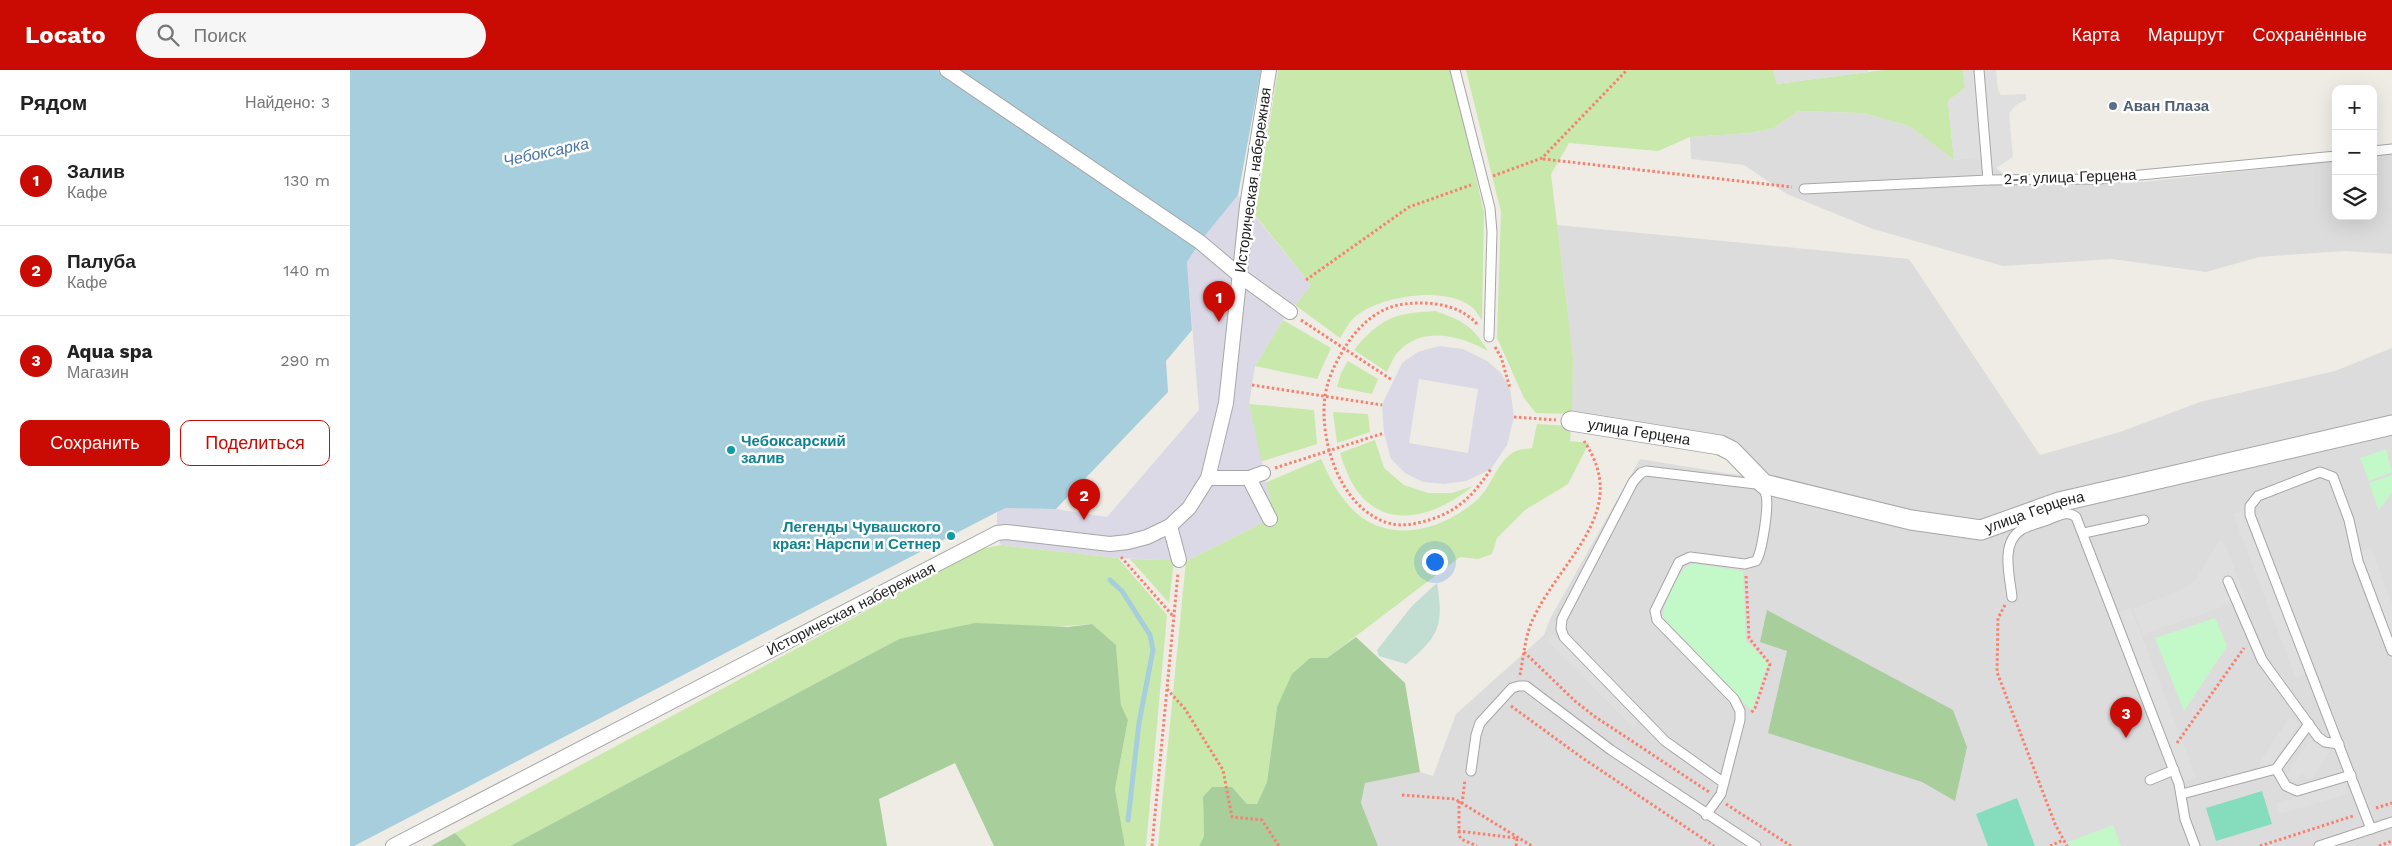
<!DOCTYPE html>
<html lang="ru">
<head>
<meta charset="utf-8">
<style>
	body { margin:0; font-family:"Work Sans",sans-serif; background:#f6f6f6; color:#222 }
	.controls { position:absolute; right:15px; top:15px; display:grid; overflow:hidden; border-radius:10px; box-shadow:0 5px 20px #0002 }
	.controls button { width:45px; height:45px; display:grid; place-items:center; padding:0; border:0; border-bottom:1px solid #e0e0e0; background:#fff; color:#222; font:25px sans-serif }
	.you { position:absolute; left:1084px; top:491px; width:18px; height:18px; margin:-12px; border:4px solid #fff; border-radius:50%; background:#1a73e8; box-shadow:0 0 0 8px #1a73e833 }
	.badge { display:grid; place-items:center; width:32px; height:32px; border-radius:50%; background:#c90b04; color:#fff; font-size:16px; font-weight:700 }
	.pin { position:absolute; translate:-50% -41px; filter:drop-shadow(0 1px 2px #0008) }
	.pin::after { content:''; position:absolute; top:26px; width:18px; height:15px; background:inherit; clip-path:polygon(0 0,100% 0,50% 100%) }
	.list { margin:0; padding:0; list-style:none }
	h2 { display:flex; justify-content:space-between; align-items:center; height:65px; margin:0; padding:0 20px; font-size:21px }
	h2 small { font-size:16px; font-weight:400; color:#767676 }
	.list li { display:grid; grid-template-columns:32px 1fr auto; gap:15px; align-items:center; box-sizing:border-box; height:90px; padding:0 20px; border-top:1px solid #e0e0e0 }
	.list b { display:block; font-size:19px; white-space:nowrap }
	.list p { margin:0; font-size:16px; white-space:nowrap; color:#767676 }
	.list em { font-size:16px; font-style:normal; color:#767676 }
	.actions { display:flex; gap:10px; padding:15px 20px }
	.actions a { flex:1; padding:11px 0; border:1px solid #c90b04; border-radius:10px; text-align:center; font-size:18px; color:#c90b04 }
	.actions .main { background:#c90b04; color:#fff }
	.icon { flex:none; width:28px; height:28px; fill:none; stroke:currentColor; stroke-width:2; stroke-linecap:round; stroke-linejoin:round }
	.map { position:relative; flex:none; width:2042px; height:776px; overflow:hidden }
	header { display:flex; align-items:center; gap:30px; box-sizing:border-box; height:70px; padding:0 25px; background:#c90b04; color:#fff }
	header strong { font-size:24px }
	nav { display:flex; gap:28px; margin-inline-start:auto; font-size:18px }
	.search { width:350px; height:45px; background:#f6f6f6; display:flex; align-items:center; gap:12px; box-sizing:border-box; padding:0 18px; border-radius:28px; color:#767676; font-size:19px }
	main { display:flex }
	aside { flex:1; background:#fff }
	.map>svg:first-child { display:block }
	.residential { fill:#dddcdc }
	.grass { fill:#c8e8ac }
	.forest { fill:#a8ce9b }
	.wetland { fill:#c2ddd2 }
	.park { fill:#c3f8c9 }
	.pitch { fill:#85ddbe }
	.parking { fill:#dfdfdf }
	.plaza { fill:#dad9e5; fill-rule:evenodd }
	.water { fill:#a6cedc }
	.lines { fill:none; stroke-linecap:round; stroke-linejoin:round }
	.stream { stroke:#a6cedc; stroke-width:5 }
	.service-casing { stroke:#a6a6a6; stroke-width:11 }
	.pedestrian-casing { stroke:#a6a6a6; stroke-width:16 }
	.minor-casing { stroke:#a6a6a6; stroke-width:21 }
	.path { stroke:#f7816f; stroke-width:3; stroke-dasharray:2.5 2.5; stroke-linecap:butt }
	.service { stroke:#fff; stroke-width:9 }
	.pedestrian { stroke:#fff; stroke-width:14 }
	.minor { stroke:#fff; stroke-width:19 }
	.service-dot { fill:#5c6f8a; stroke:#fff; stroke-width:2 }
	.culture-dot { fill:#0f9aa8; stroke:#fff; stroke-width:2 }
	.labels { text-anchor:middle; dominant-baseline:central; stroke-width:5; stroke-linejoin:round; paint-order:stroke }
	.service-label { font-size:15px; font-weight:bold; fill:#4e5e75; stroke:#fff; text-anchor:start }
	.street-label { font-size:15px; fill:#1f1f1f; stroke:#fff }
	.culture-label { font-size:15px; font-weight:bold; fill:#0d838f; stroke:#fff; text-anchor:start }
	.water-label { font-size:16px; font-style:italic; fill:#4a75a5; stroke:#fff }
</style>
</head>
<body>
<header>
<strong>Locato</strong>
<div class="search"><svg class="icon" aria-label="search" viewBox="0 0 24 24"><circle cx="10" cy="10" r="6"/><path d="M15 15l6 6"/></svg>Поиск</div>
<nav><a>Карта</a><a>Маршрут</a><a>Сохранённые</a></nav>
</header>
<main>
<aside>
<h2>Рядом<small>Найдено: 3</small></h2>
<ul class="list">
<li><span class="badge">1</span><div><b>Залив</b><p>Кафе</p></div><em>130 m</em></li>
<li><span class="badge">2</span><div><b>Палуба</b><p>Кафе</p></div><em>140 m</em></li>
<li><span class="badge">3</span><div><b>Aqua spa</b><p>Магазин</p></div><em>290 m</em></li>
</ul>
<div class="actions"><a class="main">Сохранить</a><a>Поделиться</a></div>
</aside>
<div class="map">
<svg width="2042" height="776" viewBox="0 0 2042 776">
	<rect width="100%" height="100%" fill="#efece5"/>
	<g class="residential">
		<polygon points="1448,41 1513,43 1559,56 1604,90 1624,87 1646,98 1667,114 1793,112 1986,91 1986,146 2023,146 2023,86 2042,84 2042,184 1995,181 1909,187 1856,202 1762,189 1653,196 1523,159 1437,124 1394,95 1341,89 1340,67 1400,63 1424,58"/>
		<polygon points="1207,155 1559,189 1690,385 1770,362 1850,332 1985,301 2042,278 2042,355 1709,432 1642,464 1708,438 2042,360 2042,776 1028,776 1011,733 1015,712 1070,702 1083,706 1106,644 1194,565 1200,549 1290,389 1406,408 1382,381 1221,351 1223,287"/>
	</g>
	<g class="grass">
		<path d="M928 0H1102L1134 143 1132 250C1129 246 1126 241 1123 238 1096 215 1031 226 1006 246 999 251 995 261 990 268L945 235 961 215 905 145Z"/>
		<polygon points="1116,0 1423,0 1427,14 1533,0 1613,0 1615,18 1598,31 1604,90 1559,56 1513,43 1448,41 1424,58 1400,63 1340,67 1308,81 1219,73 1201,104 1223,287 1222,344 1186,343 1174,328 1147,268 1151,142"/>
		<path d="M1085 241C1112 250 1123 256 1138 281 1111 266 1073 255 1048 282 1043 287 1040 296 1037 302L1004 280C1030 248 1045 243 1085 241Z"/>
		<polygon points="933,250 981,278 967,309 905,296"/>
		<polygon points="998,291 1028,309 1022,324 987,317 991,303"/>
		<polygon points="899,334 964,340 967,374 910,392"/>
		<polygon points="983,342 1018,344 1020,362 987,373"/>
		<path d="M1187 354 1221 356 1220 371 1239 373 1218 414 1175 440 1147 468 1142 484 1128 489 1110 487 977 588H960L927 637 917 712 907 734H897L882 717 853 727 854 766 849 776H808L836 491 924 447 915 413 971 389C978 404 985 419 996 432 1031 477 1089 463 1127 430 1142 417 1146 392 1164 382 1169 379 1177 379 1182 378Z"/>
		<path d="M1025 370 1034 398 1054 415 1078 423H1102L1123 416C1093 441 1045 462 1012 427 1001 415 995 398 990 383Z"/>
		<polygon points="651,475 768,488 817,545 796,776 775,776 765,719 778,650 771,635 766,575 742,554 549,569 160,776 117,776 105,763 631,479"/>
		<polygon points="780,489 824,490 819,533"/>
	</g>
	<g class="forest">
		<polygon points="1417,540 1603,640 1617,677 1605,731 1572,712 1418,663 1437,581 1410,572"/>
		<polygon points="625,553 718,557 742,554 766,575 771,635 778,650 765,719 775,776 644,776 605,693 529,729 537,776 160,776 549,569"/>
		<polygon points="1006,567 1055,613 1070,702 1015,713 1011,733 1028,776 849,776 854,766 853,727 862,717 882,717 897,734 907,734 917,712 927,637 942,604 960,588 977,588"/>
		<polygon points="105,763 117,776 81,776"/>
	</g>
	<path class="wetland" d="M1087 513C1094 556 1089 566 1056 594L1029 586 1027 580 1062 536Z"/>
	<g class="park">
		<polygon points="2036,379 2042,402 2019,411 2010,388"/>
		<polygon points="2042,405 2042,422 2029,440 2019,413"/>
		<path d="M1347 494 1393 501 1396 571 1418 593 1402 641 1313 547C1312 537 1328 503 1336 497 1340 494 1343 494 1347 494Z"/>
		<polygon points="1865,548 1877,576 1834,641 1805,568"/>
		<polygon points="1763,755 1771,776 1721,776 1718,772"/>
	</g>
	<g class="pitch">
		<polygon points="1912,721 1922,754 1866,771 1856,738"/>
		<polygon points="1667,728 1685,776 1638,776 1626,744"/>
	</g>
	<g class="parking">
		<polygon points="1423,0 1518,0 1518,2 1427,14"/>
		<polygon points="1613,0 1646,0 1648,20 1651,25 1676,24 1676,30 1666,35 1659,43 1663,87 1646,98 1624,87 1604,90 1598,31 1615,18"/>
		<polygon points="1894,440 1957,604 1946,608 1883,444"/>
		<polygon points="1870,470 1875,474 1896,529 1793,564 1783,539 1833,519 1845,510"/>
		<polygon points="2021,478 2042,534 2042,570 2010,482"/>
		<polygon points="1781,538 1846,707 1833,712 1768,543"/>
		<polygon points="1204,564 1289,652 1283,658 1197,570"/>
		<polygon points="1940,647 1949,653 1919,699 1909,693"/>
		<polygon points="1960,669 1980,682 1961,710 1951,704 1946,712 1936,705"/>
		<polygon points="1995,712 1998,724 1929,744 1926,733"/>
	</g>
	<g class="plaza">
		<polygon points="587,0 607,0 853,168 888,125 961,215 933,250 905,296 899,334 924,447 836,491 768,488 651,475 647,463 647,442 656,438 706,439 757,447 849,340 837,192 847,177"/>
		<path d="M1089 276 1113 279 1137 291 1151 303 1160 318 1164 347 1157 375 1141 399 1116 411 1094 414 1073 412 1055 403 1041 389 1034 363 1032 335 1052 293 1068 282ZM1069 309 1128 319 1118 383 1059 373Z"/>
	</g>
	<g class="water">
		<polygon points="0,0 587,0 847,177 837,192 842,260 816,291 818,322 706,439 656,438 647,442 4,776 0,776"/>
		<polygon points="607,0 911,0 888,125 853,168"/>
	</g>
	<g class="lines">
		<polyline class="stream" points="760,510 772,521 800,565 803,580 789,653 778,750"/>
		<defs>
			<g id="service">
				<polyline points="1105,0 1140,138 1142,162 1139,267"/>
				<polyline points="1629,0 1638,110"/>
				<polyline points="2023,81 2042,79"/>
				<polyline points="1454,119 1638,110 1749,109 1986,86"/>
				<polyline points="1734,463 1794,450"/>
				<polyline points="1878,511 1912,590 1968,667 1975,672 1989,674"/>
				<path d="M1662 527C1660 507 1650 473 1671 460 1679 455 1691 453 1700 449 1709 446 1717 440 1726 447L1829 714 1835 749 1845 776"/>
				<polyline points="1926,699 1936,716 1947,721 2001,705"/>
				<polyline points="1121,701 1126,665 1130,653 1162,618 1169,616 1176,616 1261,680 1406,776"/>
				<polyline points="1800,710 1824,700"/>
				<polyline points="1832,724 1926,699 1959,654"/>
				<path d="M1356 745 1371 724 1390 650V641L1384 629 1307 550 1305 541 1329 492 1340 487 1395 494 1406 491C1412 483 1419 436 1416 425 1415 420 1411 417 1406 414L1296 401 1291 403 1283 412 1212 549 1211 559 1214 567 1315 671 1374 713"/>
				<polyline points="2021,759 1900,445 1900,436 1908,426 1970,402 1983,407 1999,450 2008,491 2042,581"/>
				<polyline points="1969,776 2042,752"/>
			</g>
			<g id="pedestrian">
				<polyline points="597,0 850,172 889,205 940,242"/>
				<polyline points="858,408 899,408 913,403"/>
				<polyline points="899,408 920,449"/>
				<polyline points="820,456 829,490"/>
				<polyline points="43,776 647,463 656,462 760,474 778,472 797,467 820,456 839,438 858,408 876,333 897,136 919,0"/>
			</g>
			<g id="minor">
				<path id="s1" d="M1221 351 1370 375 1382 381 1414 414 1561 450 1631 460 1709 432 2042 355"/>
			</g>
		</defs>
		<use href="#service" class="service-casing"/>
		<use href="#pedestrian" class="pedestrian-casing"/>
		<use href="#minor" class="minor-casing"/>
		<g class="path">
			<polyline points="1193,89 1442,117"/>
			<polyline points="1143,106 1192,88 1277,0"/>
			<polyline points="956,210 1059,137 1121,115"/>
			<polyline points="951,250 1042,310"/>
			<path d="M1127 254C1109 234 1080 231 1054 234 1030 237 1012 253 999 271 988 288 978 306 975 326 969 371 990 438 1038 453 1050 457 1066 454 1079 450 1109 441 1124 424 1141 399"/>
			<polyline points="1145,277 1151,287 1160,318"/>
			<polyline points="902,315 1032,335"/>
			<polyline points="1164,347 1206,350"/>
			<polyline points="925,398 1034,363"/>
			<polyline points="771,487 823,546"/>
			<polyline points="1396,506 1399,568 1420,594 1405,638 1401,643"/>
			<polyline points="1655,535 1648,548 1647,602 1705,754 1717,776"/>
			<polyline points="1174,582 1225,631 1244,646 1359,722"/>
			<path d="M1170 605C1174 585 1175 563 1185 545 1214 486 1281 440 1234 371"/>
			<polyline points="817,619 835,639 873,700 882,747 912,750 929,776"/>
			<polyline points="1161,636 1231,687 1364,776"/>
			<polyline points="1827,673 1894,578"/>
			<polyline points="1052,725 1105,729 1182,776"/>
			<polyline points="1109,731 1109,765 1111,769 1127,776"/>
			<polyline points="1112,734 1115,710"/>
			<polyline points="1376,734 1441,776"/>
			<polyline points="2026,738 2042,733"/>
			<polyline points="1108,761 1166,768"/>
			<polyline points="802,776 828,503"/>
			<polyline points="1166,776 1167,768"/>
			<polyline points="1700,776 1713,770"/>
			<polyline points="1910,776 2003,746"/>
			<polyline points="2029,776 2042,771"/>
		</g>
		<use href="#service" class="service"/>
		<use href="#pedestrian" class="pedestrian"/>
		<use href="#minor" class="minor"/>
	</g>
	<circle class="service-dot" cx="1763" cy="36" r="5"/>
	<g class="culture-dot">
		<circle cx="381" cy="380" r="5"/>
		<circle cx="601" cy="466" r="5"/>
	</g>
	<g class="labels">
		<g class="service-label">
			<text x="1773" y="36">Аван Плаза</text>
		</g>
		<g class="street-label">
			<text transform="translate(1720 107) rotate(-2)">2-я улица Герцена</text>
			<text transform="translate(903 110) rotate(-82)">Историческая набережная</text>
			<text stroke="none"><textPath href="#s1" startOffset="69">улица Герцена</textPath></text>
			<text stroke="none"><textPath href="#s1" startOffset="489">улица Герцена</textPath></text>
			<text transform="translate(501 539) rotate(-27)">Историческая набережная</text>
		</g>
		<g class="culture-label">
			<text x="391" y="371">Чебоксарский<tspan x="391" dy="17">залив</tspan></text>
			<text x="591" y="457" text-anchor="end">Легенды Чувашского<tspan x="591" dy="17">края: Нарспи и Сетнер</tspan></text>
		</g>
		<g class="water-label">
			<text transform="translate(196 82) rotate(-12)">Чебоксарка</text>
		</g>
	</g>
</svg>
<div class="controls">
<button>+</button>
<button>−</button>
<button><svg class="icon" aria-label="layers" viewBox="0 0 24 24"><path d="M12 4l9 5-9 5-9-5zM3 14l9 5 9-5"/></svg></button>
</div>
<div class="you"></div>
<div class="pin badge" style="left:869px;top:252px">1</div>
<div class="pin badge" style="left:734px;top:450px">2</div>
<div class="pin badge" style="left:1776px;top:668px">3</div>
</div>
</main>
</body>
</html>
